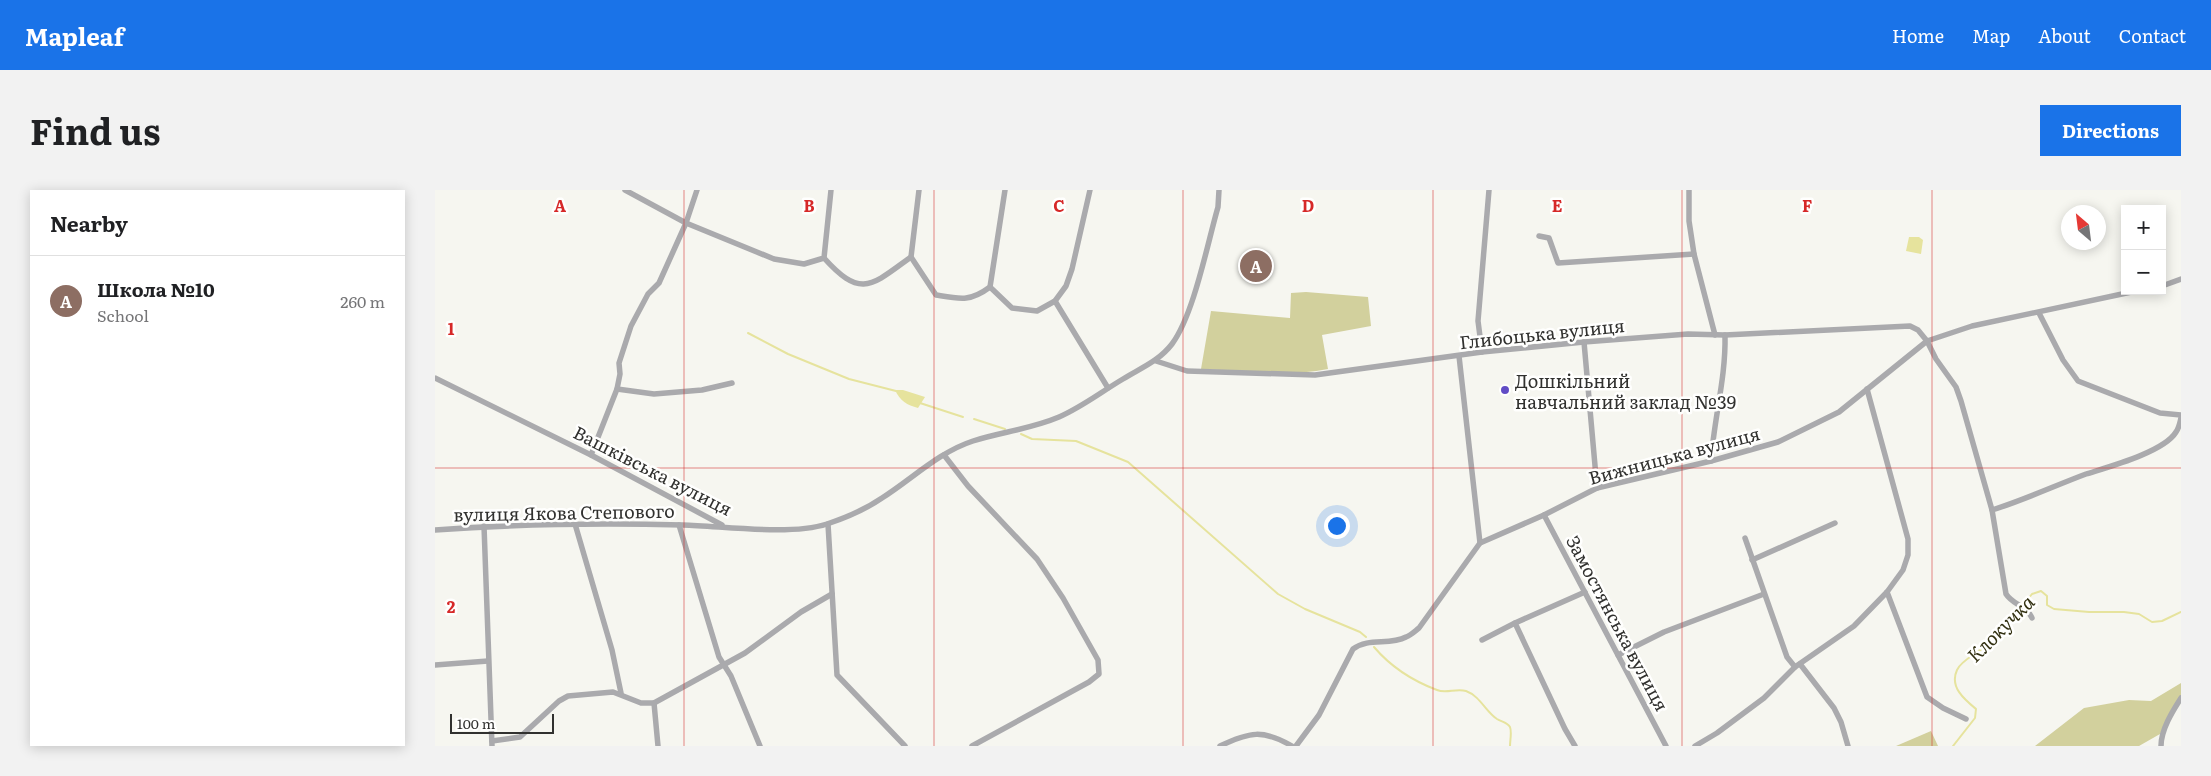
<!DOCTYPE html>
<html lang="en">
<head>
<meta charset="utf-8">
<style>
	body { margin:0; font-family:Literata,serif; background:#f2f2f2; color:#202124 }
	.controls { position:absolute; right:15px; top:15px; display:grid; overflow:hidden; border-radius:0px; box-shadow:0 2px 12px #0003 }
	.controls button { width:45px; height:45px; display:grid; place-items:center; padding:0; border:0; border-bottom:1px solid #e0e0e0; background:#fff; color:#202124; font:25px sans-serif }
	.compass { position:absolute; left:1626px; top:15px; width:45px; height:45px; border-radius:50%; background:#fff; box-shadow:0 2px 12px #0003; rotate:332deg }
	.scale { position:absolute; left:15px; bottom:12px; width:104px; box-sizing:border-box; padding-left:5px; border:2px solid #31312f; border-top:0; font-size:14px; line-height:18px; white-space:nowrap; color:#31312f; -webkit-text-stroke:4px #fffffe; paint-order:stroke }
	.you { position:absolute; left:901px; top:335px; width:18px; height:18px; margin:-12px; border:4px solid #fff; border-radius:50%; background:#1a73e8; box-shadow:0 0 0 8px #1a73e833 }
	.badge { display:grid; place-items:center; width:32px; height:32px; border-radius:50%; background:#1a73e8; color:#fff; font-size:16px; font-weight:700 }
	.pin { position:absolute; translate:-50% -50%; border:2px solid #fff; box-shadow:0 1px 5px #0006 }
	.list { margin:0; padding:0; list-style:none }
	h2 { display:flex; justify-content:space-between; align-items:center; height:65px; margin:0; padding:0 20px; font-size:21px }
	h2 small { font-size:16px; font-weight:400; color:#757577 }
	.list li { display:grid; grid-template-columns:32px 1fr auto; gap:15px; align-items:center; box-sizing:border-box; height:90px; padding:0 20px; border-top:1px solid #e0e0e0 }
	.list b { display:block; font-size:19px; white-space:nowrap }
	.list p { margin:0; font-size:16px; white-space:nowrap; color:#757577 }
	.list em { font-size:16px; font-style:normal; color:#757577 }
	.map { position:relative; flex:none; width:1746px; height:556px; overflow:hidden; border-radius:0px }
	header { display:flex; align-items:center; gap:30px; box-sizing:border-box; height:70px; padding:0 25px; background:#1a73e8; color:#fff }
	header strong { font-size:24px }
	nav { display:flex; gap:28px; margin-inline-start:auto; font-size:18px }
	.intro { display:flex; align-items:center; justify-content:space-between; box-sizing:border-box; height:120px; padding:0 30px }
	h1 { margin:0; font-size:35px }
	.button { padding:12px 22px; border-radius:0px; background:#1a73e8; color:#fff; font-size:18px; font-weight:700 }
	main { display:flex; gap:30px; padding:0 30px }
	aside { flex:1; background:#fff; border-radius:0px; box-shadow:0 2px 12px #0003 }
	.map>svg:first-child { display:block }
	.green { fill:#d2d09d }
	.water { fill:#e6e39d }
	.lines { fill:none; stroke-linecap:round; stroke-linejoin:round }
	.stream { stroke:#e6e39d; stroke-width:2 }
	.street { stroke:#aaaaad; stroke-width:5.5 }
	.grid { fill:none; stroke:#d62828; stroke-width:1; stroke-opacity:0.55 }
	.poi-dot { fill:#614cc5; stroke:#fffffe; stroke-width:2 }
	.labels { text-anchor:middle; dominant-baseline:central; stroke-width:5; stroke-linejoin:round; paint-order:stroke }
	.street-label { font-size:18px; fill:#31312f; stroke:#fffffe }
	.poi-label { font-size:18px; fill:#31312f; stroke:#fffffe; text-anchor:start }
	.water-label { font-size:19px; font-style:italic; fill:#333112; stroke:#fffffe }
	.grid-label { font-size:16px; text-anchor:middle; font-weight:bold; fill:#d62828; stroke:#fffffe; stroke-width:5; stroke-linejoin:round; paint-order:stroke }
</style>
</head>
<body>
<header>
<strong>Mapleaf</strong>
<nav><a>Home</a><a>Map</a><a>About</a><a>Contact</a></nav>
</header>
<div class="intro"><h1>Find us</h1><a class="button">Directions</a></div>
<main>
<aside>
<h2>Nearby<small></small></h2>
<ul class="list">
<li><span class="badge" style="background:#8d6e63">A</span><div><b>Школа №10</b><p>School</p></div><em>260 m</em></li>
</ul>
</aside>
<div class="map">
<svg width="1746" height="556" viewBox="0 0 1746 556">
	<rect width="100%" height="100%" fill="#f6f6f0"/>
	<g class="green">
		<path d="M871 102 933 107 936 136 887 145 893 179C852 187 807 181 766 179L776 121 855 128 856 103Z"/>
		<polygon points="1746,493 1746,508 1725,544 1704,556 1600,556 1649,518 1694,510 1716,511"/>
		<polygon points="1496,541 1503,556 1461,556"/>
	</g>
	<g class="water">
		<polygon points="1474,47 1484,47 1488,50 1486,64 1471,61"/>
		<path d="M460 200H468L490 207 483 218C472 215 465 211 460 200Z"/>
	</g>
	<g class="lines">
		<g class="stream">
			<polyline points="313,143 353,164 414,189 461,201"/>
			<polyline points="485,213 528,227"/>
			<polyline points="539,229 570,239"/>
			<polyline points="586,244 597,249 641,251 693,272 843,404 870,419 925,442 931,447"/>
			<path d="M939 457C956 477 978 491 1002 500 1011 504 1021 498 1031 501 1045 506 1051 522 1062 529 1067 532 1072 532 1075 537 1077 542 1075 550 1075 556"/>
			<path d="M1518 556 1540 528 1541 519C1530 510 1514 497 1522 480 1527 469 1543 464 1551 455 1567 439 1583 422 1597 404L1606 401 1612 406V415L1619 419 1654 422H1689L1704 424 1717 432 1727 431 1746 422"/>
		</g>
		<g class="street">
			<polyline points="190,0 251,33 339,69 369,74 389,68 396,0"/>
			<polyline points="1254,0 1254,31 1259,64 1280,145"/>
			<polyline points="1104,46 1114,48 1123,73 1259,64"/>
			<path d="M476 67 501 105C525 109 535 112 555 97L570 0"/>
			<path d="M389 68C426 109 436 96 476 67L484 0"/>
			<polyline points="1727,96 1746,89"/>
			<polyline points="555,97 577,118 602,121 620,111 631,96 637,79 655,0"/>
			<polyline points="620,111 673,198"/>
			<polyline points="1604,123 1628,170 1643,191 1725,223 1746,225"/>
			<polyline points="1149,152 1162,298"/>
			<polyline points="1047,162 1043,131 1054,0"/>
			<polyline points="1024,166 1045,353"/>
			<path d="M721 171 752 181 880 185 1047 162 1149 152 1253 144 1290 145 1475 136 1483 140 1492 151 1501 169 1521 197 1526 211 1557 320 1571 404C1578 415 1592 416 1597 428"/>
			<polyline points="0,188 156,265 287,335"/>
			<polyline points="182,199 219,204 267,200 297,193"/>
			<polyline points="156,265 182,199 185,184 184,173 196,136 213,104 224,93 251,33 262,0"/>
			<polyline points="509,265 533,296 602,369 628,408 663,470 664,484 654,492 537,556"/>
			<path d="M1276 271C1279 228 1291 188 1290 145"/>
			<path d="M1557 320C1589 310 1619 296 1651 284 1673 277 1729 262 1741 242 1744 238 1745 232 1746 228"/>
			<polyline points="1109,325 1231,556"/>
			<polyline points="140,334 177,460 186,503"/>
			<polyline points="393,334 402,485 470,556"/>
			<polyline points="244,335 284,467 296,486 325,556"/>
			<polyline points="49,336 57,556"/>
			<path d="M0 340C82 334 165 333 248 335 288 336 355 346 392 334 410 328 431 319 447 308 477 289 504 262 538 251 566 242 596 239 624 227 647 217 666 202 688 189 706 178 724 171 737 154 759 124 772 55 783 17L784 0"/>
			<polyline points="1310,348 1352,467 1360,477"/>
			<polyline points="1317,370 1400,333"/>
			<polyline points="1452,402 1492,507 1508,518 1531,529"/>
			<polyline points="1047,450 1080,433"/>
			<polyline points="1183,465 1229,442 1329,404"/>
			<polyline points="1365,474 1399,518 1406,532 1413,556"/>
			<polyline points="0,475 53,471"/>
			<polyline points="219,513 223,556"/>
			<polyline points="57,551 85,547 124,511 133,506 178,502 206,513 219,513 310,463 366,422 397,404"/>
			<path d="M785 556C814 542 828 539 857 556"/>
			<path d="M861 556 884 525 918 459C934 447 954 456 971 447 976 445 980 441 984 438L1045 353 1109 325 1162 298 1276 271 1343 252 1404 222 1492 151 1537 136 1701 101"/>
			<polyline points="1140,556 1130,539 1080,433 1150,402"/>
			<polyline points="1260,556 1282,543 1329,508 1360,477 1419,436 1452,402 1468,380 1473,365 1473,349 1432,199"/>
			<path d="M1726 556C1726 540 1737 522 1746 508"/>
		</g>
	</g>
	<path class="grid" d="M249 0V556M499 0V556M748 0V556M998 0V556M1247 0V556M1497 0V556M0 278H1746"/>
	<circle class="poi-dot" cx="1070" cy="200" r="5"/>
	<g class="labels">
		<g class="street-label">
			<text transform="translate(1107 143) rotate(-6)">Глибоцька вулиця</text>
			<text transform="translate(1239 265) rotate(-15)">Вижницька вулиця</text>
			<text transform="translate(218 280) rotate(27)">Вашківська вулиця</text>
			<text transform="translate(129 322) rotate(-1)">вулиця Якова Степового</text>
			<text transform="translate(1183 433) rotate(62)">Замостянська вулиця</text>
		</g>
		<g class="poi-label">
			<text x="1080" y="190">Дошкільний<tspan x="1080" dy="21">навчальний заклад №39</tspan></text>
		</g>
		<g class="water-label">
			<text transform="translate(1565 438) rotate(-45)">Клокучка</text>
		</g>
	</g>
	<g class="grid-label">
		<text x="125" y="22">A</text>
		<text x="374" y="22">B</text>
		<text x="624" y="22">C</text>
		<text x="873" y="22">D</text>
		<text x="1122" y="22">E</text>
		<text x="1372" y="22">F</text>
		<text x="16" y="145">1</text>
		<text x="16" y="423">2</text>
	</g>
</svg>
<div class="controls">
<button>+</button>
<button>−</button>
</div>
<svg class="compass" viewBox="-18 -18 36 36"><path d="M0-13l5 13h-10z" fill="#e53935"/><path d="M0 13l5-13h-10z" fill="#757577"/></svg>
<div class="scale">100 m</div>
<div class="you"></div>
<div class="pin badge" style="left:821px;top:76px;background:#8d6e63">A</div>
</div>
</main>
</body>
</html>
